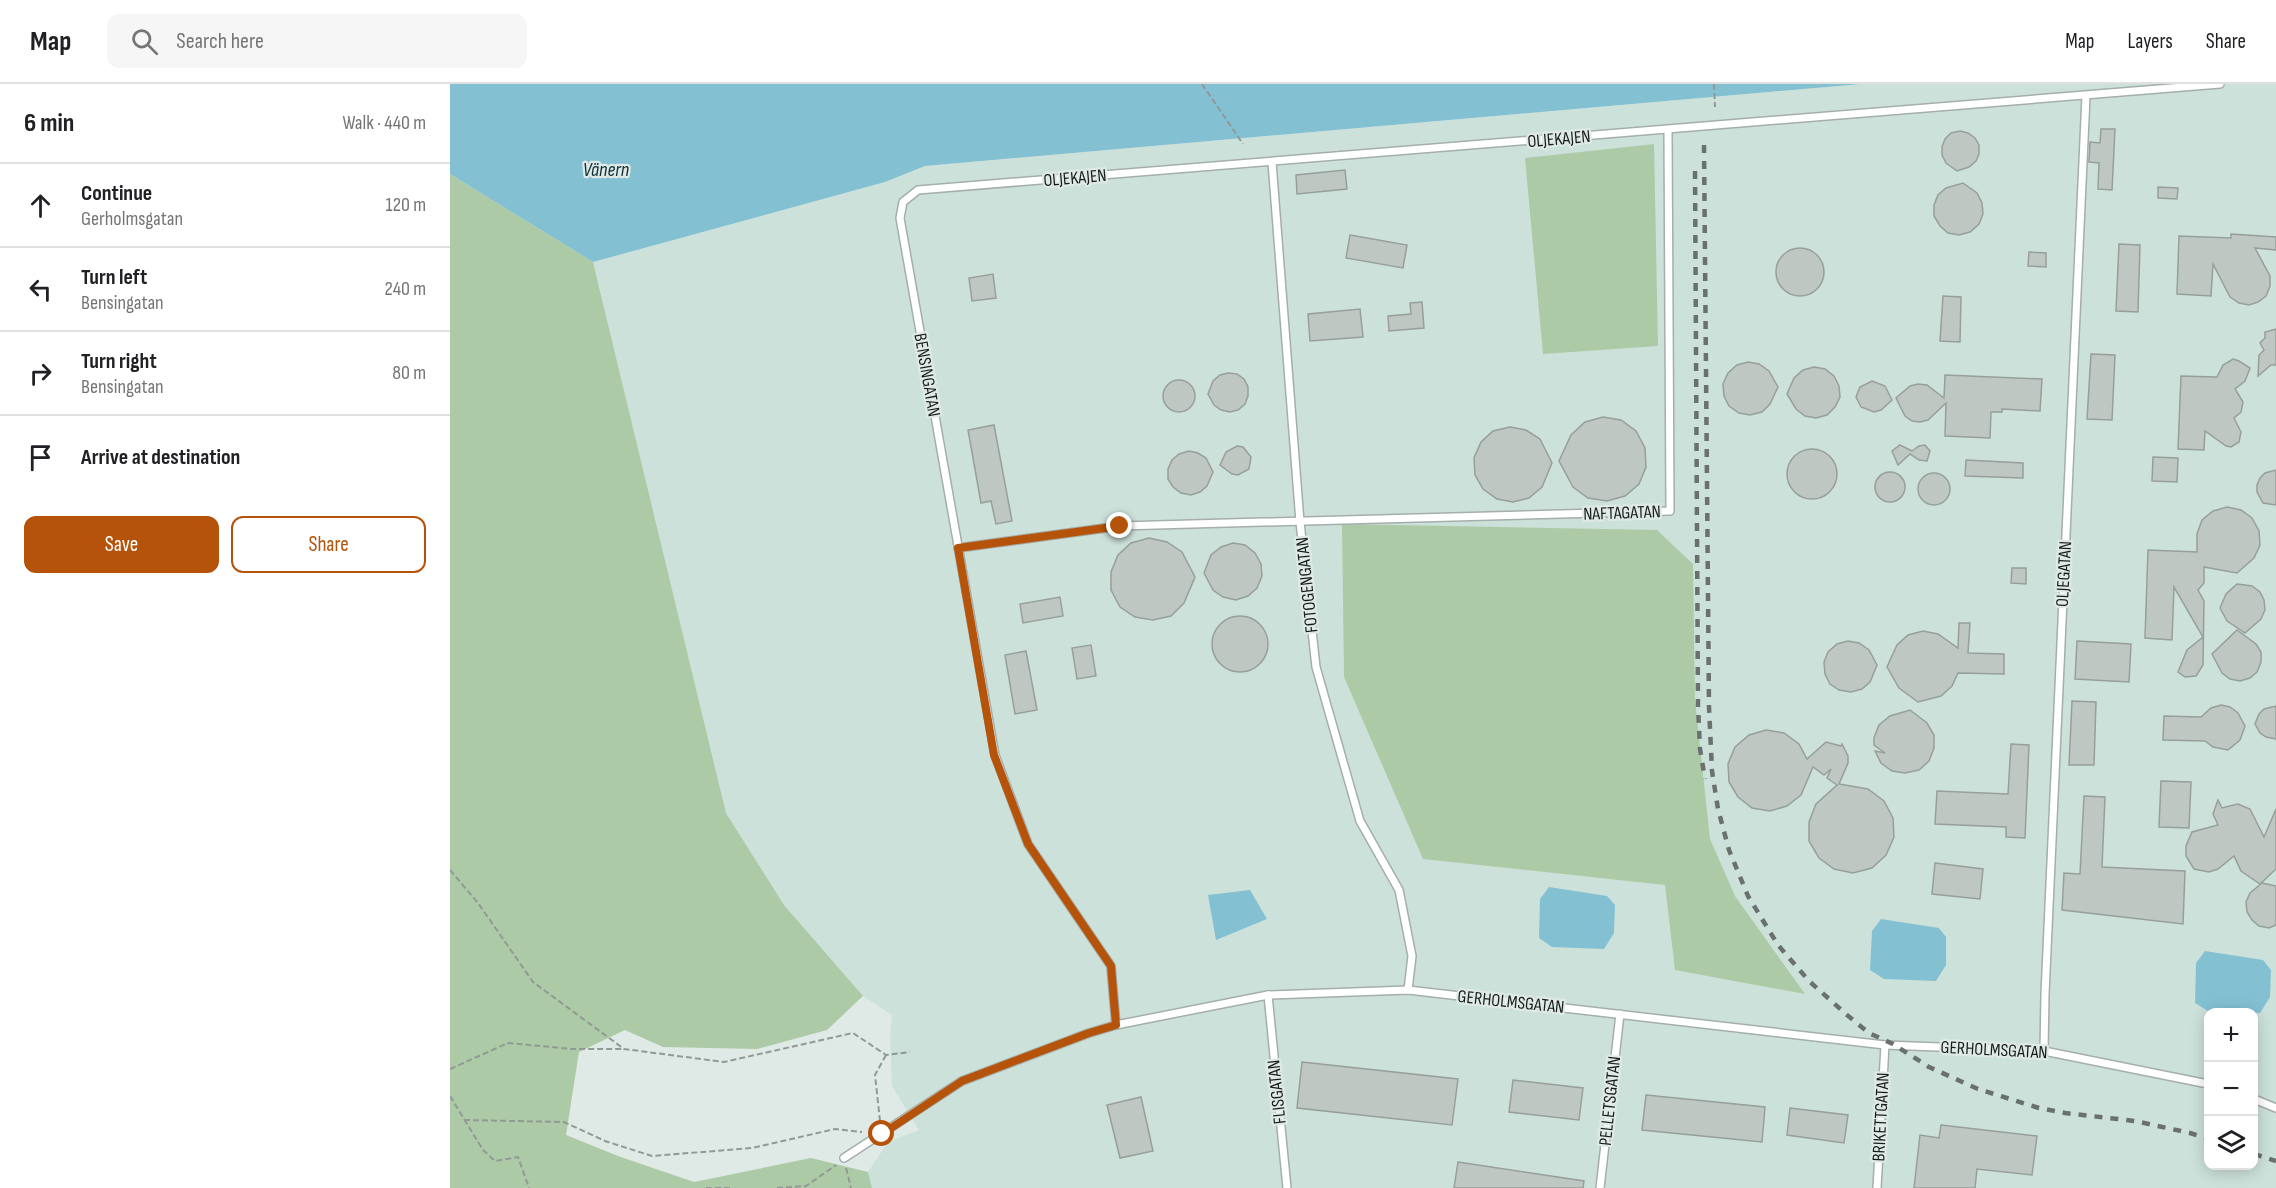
<!DOCTYPE html>
<html lang="en">
<head>
<meta charset="utf-8">
<style>
	body { margin:0; font-family:"Sofia Sans Condensed",sans-serif; background:#f6f6f6; color:#202124 }
	.controls { position:absolute; right:18px; bottom:18px; display:grid; overflow:hidden; border-radius:12px; box-shadow:0 3px 15px #0003 }
	.controls button { width:54px; height:54px; display:grid; place-items:center; padding:0; border:0; border-bottom:2px solid #e0e0e0; background:#fff; color:#202124; font:30px sans-serif }
	.stop { position:absolute; width:18px; height:18px; margin:-14px; border:4px solid #b45309; border-radius:50%; background:#fff }
	.stop.end { background:#b45309; border-color:#fff; box-shadow:0 2px 6px #0008 }
	.list { margin:0; padding:0; list-style:none }
	h2 { display:flex; justify-content:space-between; align-items:center; height:78px; margin:0; padding:0 24px; font-size:26px }
	h2 small { font-size:20px; font-weight:400; color:#757577 }
	.list li { display:grid; grid-template-columns:39px 1fr auto; gap:18px; align-items:center; box-sizing:border-box; height:84px; padding:0 24px; border-top:2px solid #e0e0e0 }
	.list b { display:block; font-size:22px; white-space:nowrap }
	.list p { margin:0; font-size:20px; white-space:nowrap; color:#757577 }
	.list em { font-size:20px; font-style:normal; color:#757577 }
	.actions { display:flex; gap:12px; padding:18px 24px }
	.actions a { flex:1; padding:14px 0; border:2px solid #b45309; border-radius:12px; text-align:center; font-size:21px; color:#b45309 }
	.actions .main { background:#b45309; color:#fff }
	.icon { flex:none; width:33px; height:33px; fill:none; stroke:currentColor; stroke-width:2; stroke-linecap:round; stroke-linejoin:round }
	.map { position:relative; flex:none; width:1826px; height:1104px; overflow:hidden }
	header { display:flex; align-items:center; gap:36px; box-sizing:border-box; height:84px; padding:0 30px; background:#fff; border-bottom:2px solid #e0e0e0 }
	header strong { font-size:28px }
	nav { display:flex; gap:33px; margin-inline-start:auto; font-size:21px }
	.search { width:420px; height:54px; background:#f6f6f6; display:flex; align-items:center; gap:15px; box-sizing:border-box; padding:0 21px; border-radius:12px; color:#757577; font-size:22px }
	main { display:flex }
	aside { flex:1; background:#fff }
	.map>svg:first-child { display:block }
	.built { fill:#cde1db; fill-rule:evenodd }
	.green { fill:#adcaa6 }
	.water { fill:#83c1d2 }
	.building { fill:#bec7c2; stroke:#979f9a; stroke-width:1.5 }
	.lines { fill:none; stroke-linecap:round; stroke-linejoin:round }
	.lane-casing { stroke:#a4aeab; stroke-width:10 }
	.path { stroke:#919996; stroke-width:2; stroke-dasharray:6 3; stroke-linecap:butt }
	.lane { stroke:#fff; stroke-width:7 }
	.rail { stroke:#69706d; stroke-width:4.5; stroke-dasharray:8 8; stroke-linecap:butt }
	.route { stroke:#b45309; stroke-width:8 }
	.labels { text-anchor:middle; dominant-baseline:central; stroke-width:4.5; stroke-linejoin:round; paint-order:stroke }
	.street-label { font-size:18px; fill:#181c1a; stroke:#dfeae7 }
	.water-label { font-size:20px; font-style:italic; fill:#0e2e36; stroke:#dfeae7 }
</style>
</head>
<body>
<header>
<strong>Map</strong>
<div class="search"><svg class="icon" aria-label="search" viewBox="0 0 24 24"><circle cx="10" cy="10" r="6"/><path d="M15 15l6 6"/></svg>Search here</div>
<nav><a>Map</a><a>Layers</a><a>Share</a></nav>
</header>
<main>
<aside>
<h2>6 min<small>Walk · 440 m</small></h2>
<ul class="list">
<li><svg class="icon" aria-label="ahead" viewBox="0 0 24 24"><path d="M12 20V5M6 11l6-6 6 6"/></svg><div><b>Continue</b><p>Gerholmsgatan</p></div><em>120 m</em></li>
<li><svg class="icon" aria-label="left" viewBox="0 0 24 24"><path d="M17 20v-9H6M10 6l-5 5 5 5"/></svg><div><b>Turn left</b><p>Bensingatan</p></div><em>240 m</em></li>
<li><svg class="icon" aria-label="right" viewBox="0 0 24 24"><path d="M7 20v-9h11M14 6l5 5-5 5"/></svg><div><b>Turn right</b><p>Bensingatan</p></div><em>80 m</em></li>
<li><svg class="icon" aria-label="arrive" viewBox="0 0 24 24"><path d="M6 21V4h12l-3 4 3 4H6"/></svg><div><b>Arrive at destination</b></div></li>
</ul>
<div class="actions"><a class="main">Save</a><a>Share</a></div>
</aside>
<div class="map">
<svg width="1826" height="1104" viewBox="0 0 1826 1104">
	<rect width="100%" height="100%" fill="#dfeae7"/>
	<path class="built" d="M1411 0H1826V1104H422L418 1088 438 1058 469 1046 442 1002 440 954 442 931 413 912 334 821 276 729 143 178 435 98 475 82ZM1758 928H1804V1082H1758Z"/>
	<g class="green">
		<polygon points="1204,60 1208,262 1093,270 1075,74"/>
		<polygon points="0,90 143,178 276,729 334,821 413,912 377,946 307,965 213,963 175,946 129,968 116,1051 168,1072 244,1098 361,1074 418,1088 422,1104 0,1104"/>
		<polygon points="892,440 1207,446 1243,480 1245,616 1260,755 1285,812 1355,910 1225,886 1215,801 973,775 894,593"/>
	</g>
	<g class="water">
		<polygon points="0,0 1411,0 475,82 435,98 143,178 0,90"/>
		<polygon points="1099,803 1157,812 1165,821 1164,849 1154,865 1102,863 1089,854 1090,815"/>
		<polygon points="800,806 817,835 766,856 758,811"/>
		<polygon points="1431,835 1489,844 1496,853 1496,881 1486,897 1434,895 1420,886 1422,847"/>
		<polygon points="1755,867 1813,876 1821,886 1820,913 1810,929 1758,927 1745,919 1746,879"/>
	</g>
	<g class="building">
		<polygon points="1651,45 1665,45 1662,106 1648,105 1649,79 1639,78 1640,58 1650,59"/>
		<polygon points="1510,47 1518,49 1525,54 1529,61 1529,70 1526,77 1519,83 1507,87 1496,79 1492,71 1492,63 1495,55 1501,49"/>
		<polygon points="895,86 897,105 847,110 846,91"/>
		<polygon points="1513,99 1527,109 1532,119 1533,130 1529,140 1520,148 1509,151 1498,149 1490,142 1484,132 1484,121 1488,111 1496,104"/>
		<polygon points="1708,103 1728,104 1727,115 1708,114"/>
		<polygon points="1781,150 1826,153 1826,166 1805,164 1820,192 1820,202 1816,212 1808,218 1799,221 1789,219 1780,213 1763,180 1761,212 1727,210 1729,152 1781,154"/>
		<polygon points="900,151 957,161 953,184 896,174"/>
		<polygon points="1669,160 1690,161 1688,228 1666,227"/>
		<circle cx="1350" cy="188" r="24"/>
		<polygon points="1579,168 1596,169 1596,183 1578,182"/>
		<polygon points="543,190 546,214 522,217 519,194"/>
		<polygon points="1493,212 1511,213 1510,258 1490,257"/>
		<polygon points="972,218 974,244 939,247 938,232 961,230 960,219"/>
		<polygon points="910,225 913,253 860,257 858,230"/>
		<polygon points="1826,245 1826,281 1821,281 1808,292 1809,271 1814,266 1810,259 1815,254 1815,248"/>
		<polygon points="1641,270 1665,271 1662,336 1637,335"/>
		<polygon points="1783,275 1789,277 1800,284 1795,297 1785,305 1793,318 1791,328 1784,334 1791,348 1789,358 1781,363 1776,362 1755,347 1754,366 1728,365 1731,292 1767,293 1773,281"/>
		<polygon points="1298,278 1309,280 1319,287 1328,303 1320,320 1312,328 1300,331 1289,329 1279,322 1274,312 1273,300 1278,289 1287,281"/>
		<polygon points="1364,283 1375,285 1384,292 1389,302 1390,313 1385,323 1377,331 1366,334 1355,332 1346,325 1337,310 1344,294 1353,286"/>
		<polygon points="778,289 787,290 794,295 798,303 798,312 795,320 788,326 780,328 771,326 764,321 758,310 763,297 770,291"/>
		<polygon points="1495,291 1592,295 1590,327 1552,325 1552,328 1541,328 1540,354 1495,352 1496,319 1478,336 1470,338 1462,337 1455,332 1446,314 1460,302 1468,300 1477,301 1494,314"/>
		<circle cx="729" cy="312" r="16"/>
		<polygon points="1422,297 1435,302 1442,316 1431,326 1424,328 1411,323 1406,313 1410,303"/>
		<polygon points="1153,333 1171,336 1186,347 1195,364 1196,383 1189,400 1175,412 1157,417 1138,414 1123,403 1109,377 1121,351 1135,338"/>
		<polygon points="544,341 562,437 546,440 541,417 531,419 518,346"/>
		<polygon points="1060,343 1076,346 1090,355 1102,379 1092,403 1079,414 1063,418 1047,415 1033,405 1025,391 1024,374 1031,358 1043,347"/>
		<polygon points="1450,361 1462,367 1469,362 1475,361 1480,367 1477,377 1469,376 1460,370 1448,381 1442,367"/>
		<polygon points="787,362 793,363 801,373 799,385 788,391 782,390 770,381 776,368"/>
		<circle cx="1362" cy="390" r="25"/>
		<polygon points="739,367 748,369 756,374 763,388 757,402 750,408 741,411 731,409 723,403 718,395 718,385 722,376 729,370"/>
		<polygon points="1703,373 1728,374 1727,398 1702,397"/>
		<polygon points="1516,376 1573,379 1573,394 1515,392"/>
		<polygon points="1826,386 1826,421 1813,419 1807,408 1807,401 1810,394 1815,389"/>
		<circle cx="1440" cy="403" r="15"/>
		<circle cx="1484" cy="405" r="16"/>
		<polygon points="1777,423 1791,426 1802,434 1809,447 1810,461 1804,474 1787,489 1754,483 1754,499 1748,506 1754,517 1753,581 1746,592 1735,593 1728,588 1737,566 1753,553 1724,503 1722,556 1695,554 1698,466 1747,468 1747,450 1752,436 1763,427"/>
		<polygon points="699,454 717,458 732,468 745,493 734,519 721,532 703,536 685,533 670,523 661,506 661,488 668,471 681,459"/>
		<polygon points="783,459 795,461 805,469 811,480 812,492 807,504 798,512 786,516 773,513 763,506 754,489 761,471 771,463"/>
		<polygon points="1562,484 1576,484 1576,500 1561,499"/>
		<polygon points="1787,500 1802,502 1810,508 1814,516 1815,526 1811,535 1795,549 1777,537 1770,524 1776,510"/>
		<polygon points="610,513 613,532 573,539 570,520"/>
		<circle cx="790" cy="560" r="28"/>
		<polygon points="1509,539 1520,539 1518,569 1554,570 1554,590 1508,589 1502,602 1491,612 1468,618 1449,604 1437,583 1447,561 1458,551 1473,547 1488,550 1508,564"/>
		<polygon points="1787,546 1806,560 1811,568 1811,578 1807,588 1800,594 1790,597 1780,595 1772,589 1762,570"/>
		<polygon points="1398,557 1409,559 1419,566 1427,581 1420,598 1412,605 1401,608 1389,606 1380,600 1375,590 1374,578 1378,568 1387,560"/>
		<polygon points="1627,557 1681,560 1679,598 1625,595"/>
		<polygon points="641,561 646,592 627,595 622,564"/>
		<polygon points="576,567 587,626 565,630 555,571"/>
		<polygon points="1622,617 1646,618 1644,681 1619,681"/>
		<polygon points="1771,621 1780,623 1788,629 1795,642 1790,656 1778,666 1763,663 1755,657 1713,656 1714,632 1751,633 1761,624"/>
		<polygon points="1826,622 1826,655 1816,653 1810,649 1805,640 1809,630 1814,625"/>
		<polygon points="1460,626 1477,639 1484,651 1484,664 1479,677 1469,686 1455,689 1442,687 1431,679 1425,667 1435,669 1424,661 1424,654 1429,641 1440,632"/>
		<polygon points="1316,646 1334,649 1349,660 1357,675 1376,658 1391,662 1392,660 1398,672 1398,679 1389,700 1418,705 1434,717 1443,734 1444,753 1436,771 1422,784 1403,789 1384,785 1369,774 1359,757 1359,738 1366,720 1387,701 1377,694 1381,685 1374,691 1363,683 1351,711 1337,722 1320,727 1302,724 1288,713 1279,698 1278,680 1285,663 1299,651"/>
		<polygon points="1561,660 1579,661 1575,754 1556,753 1556,743 1485,740 1487,707 1558,710"/>
		<polygon points="1711,697 1741,698 1739,744 1709,743"/>
		<polygon points="1634,712 1655,713 1652,783 1735,787 1733,840 1612,826 1614,789 1630,790"/>
		<polygon points="1768,716 1772,724 1788,720 1800,725 1814,753 1826,725 1826,785 1810,800 1791,787 1784,772 1768,785 1759,788 1744,785 1736,772 1736,762 1742,748 1768,741 1763,730"/>
		<polygon points="1485,779 1533,785 1530,815 1482,810"/>
		<polygon points="1812,799 1826,802 1826,841 1819,844 1809,842 1802,836 1797,828 1796,818 1800,809"/>
		<polygon points="852,978 1008,995 1002,1041 847,1024"/>
		<polygon points="1063,996 1133,1004 1129,1036 1059,1028"/>
		<polygon points="1196,1011 1315,1023 1312,1058 1192,1046"/>
		<polygon points="691,1013 703,1067 670,1074 657,1021"/>
		<polygon points="1340,1024 1398,1031 1394,1059 1337,1051"/>
		<polygon points="1491,1041 1587,1052 1582,1091 1527,1085 1525,1104 1464,1104 1470,1051 1489,1054"/>
		<polygon points="1008,1078 1134,1097 1133,1104 1004,1104"/>
	</g>
	<g class="lines">
		<defs>
			<g id="lane">
				<polyline points="822,78 850,438 866,583 910,737 949,806 962,872 958,906"/>
				<polyline points="508,464 670,442 1220,427 1218,46"/>
				<polyline points="818,911 837,1104"/>
				<polyline points="666,941 661,882 578,760 545,671 450,134 453,118 468,106 1770,0"/>
				<polyline points="1594,967 1595,910 1636,12"/>
				<polyline points="1804,1015 1826,1024"/>
				<polyline points="394,1074 512,997 639,949 666,941 818,911 958,906 1435,961 1594,967 1758,1000"/>
				<polyline points="1150,1104 1170,930"/>
				<polyline points="1427,1104 1435,961"/>
			</g>
		</defs>
		<use href="#lane" class="lane-casing"/>
		<g class="path">
			<polyline points="752,0 793,60"/>
			<polyline points="1264,0 1265,23"/>
			<polyline points="0,786 28,819 83,898 174,965 274,978 403,949 436,971 460,968"/>
			<polyline points="0,985 58,959 123,965 174,965"/>
			<polyline points="0,1012 33,1066 45,1077 68,1073 79,1104"/>
			<polyline points="14,1036 114,1038 155,1057 202,1072 302,1064 385,1045 412,1048"/>
			<polyline points="430,1037 425,991 436,971"/>
			<polyline points="396,1084 401,1104"/>
			<polyline points="256,1104 281,1104"/>
			<polyline points="327,1104 356,1102 386,1081"/>
		</g>
		<use href="#lane" class="lane"/>
		<g class="rail">
			<polyline points="1254,61 1259,623 1262,687 1268,725 1279,766 1298,812 1328,861 1359,897 1397,931 1419,949 1443,960 1479,983 1528,1005 1589,1024 1615,1029 1685,1037 1740,1049 1758,1055"/>
			<polyline points="1245,87 1248,622 1250,665 1255,695"/>
			<polyline points="1804,1070 1826,1077"/>
		</g>
	</g>
	<g class="lines">
		<polyline class="route" points="432,1050 512,997 639,949 666,941 661,882 578,760 544,671 508,464 670,442"/>
	</g>
	<g class="labels">
		<g class="street-label">
			<text transform="translate(1109 55) rotate(-5)">OLJEKAJEN</text>
			<text transform="translate(625 94) rotate(-5)">OLJEKAJEN</text>
			<text transform="translate(477 291) rotate(80)">BENSINGATAN</text>
			<text transform="translate(1172 429) rotate(-2)">NAFTAGATAN</text>
			<text transform="translate(1614 490) rotate(-87)">OLJEGATAN</text>
			<text transform="translate(857 501) rotate(-96)">FOTOGENGATAN</text>
			<text transform="translate(1061 918) rotate(6)">GERHOLMSGATAN</text>
			<text transform="translate(1544 966) rotate(3)">GERHOLMSGATAN</text>
			<text transform="translate(827 1008) rotate(-96)">FLISGATAN</text>
			<text transform="translate(1160 1017) rotate(-84)">PELLETSGATAN</text>
			<text transform="translate(1431 1033) rotate(-87)">BRIKETTGATAN</text>
		</g>
		<g class="water-label">
			<text x="156" y="86">Vänern</text>
		</g>
	</g>
</svg>
<div class="controls">
<button>+</button>
<button>−</button>
<button><svg class="icon" aria-label="layers" viewBox="0 0 24 24"><path d="M12 4l9 5-9 5-9-5zM3 14l9 5 9-5"/></svg></button>
</div>
<div class="stop" style="left:432px;top:1050px"></div>
<div class="stop end" style="left:670px;top:442px"></div>
</div>
</main>
</body>
</html>
